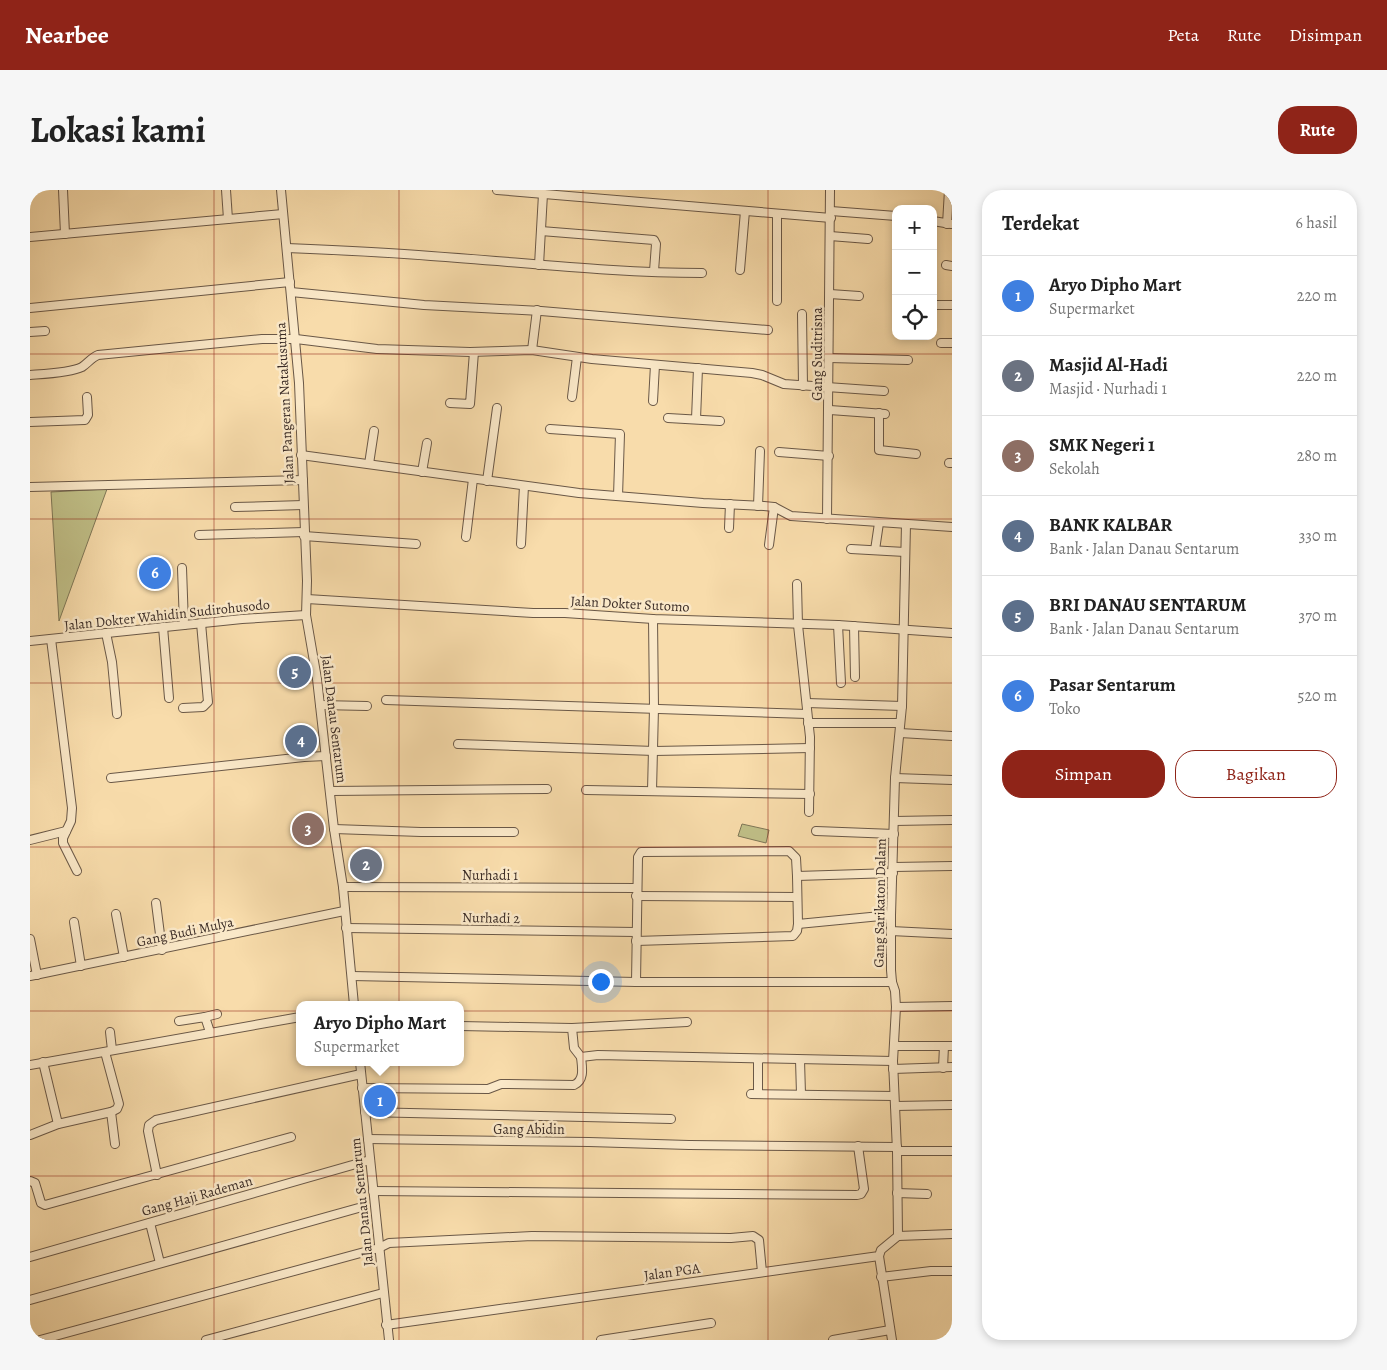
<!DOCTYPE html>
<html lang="id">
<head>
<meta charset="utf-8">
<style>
	body { margin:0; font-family:Alegreya,serif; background:#f6f6f6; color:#222 }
	.controls { position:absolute; right:15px; top:15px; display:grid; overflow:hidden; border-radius:10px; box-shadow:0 2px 8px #0003 }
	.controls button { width:45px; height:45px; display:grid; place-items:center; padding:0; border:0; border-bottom:1px solid #e0e0e0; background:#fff; color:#222; font:25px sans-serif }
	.you { position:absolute; left:570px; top:791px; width:18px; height:18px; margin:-12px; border:4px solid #fff; border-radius:50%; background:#1a73e8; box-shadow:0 0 0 8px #1a73e833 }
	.badge { display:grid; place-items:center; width:32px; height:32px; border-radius:50%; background:#8f2418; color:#fff; font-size:16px; font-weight:700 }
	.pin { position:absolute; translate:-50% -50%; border:2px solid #fff; box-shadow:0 1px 5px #0006 }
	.popup { position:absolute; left:266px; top:811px; width:168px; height:65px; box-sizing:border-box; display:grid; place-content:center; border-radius:10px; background:#fff; filter:drop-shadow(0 1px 4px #0005); font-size:16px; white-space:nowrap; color:#767676 }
	.popup b { font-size:19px; color:#222 }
	.popup::after { content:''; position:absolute; left:50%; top:100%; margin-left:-10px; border:10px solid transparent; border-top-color:#fff }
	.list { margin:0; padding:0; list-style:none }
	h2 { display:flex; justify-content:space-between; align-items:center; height:65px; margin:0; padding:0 20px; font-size:21px }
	h2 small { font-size:16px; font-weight:400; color:#767676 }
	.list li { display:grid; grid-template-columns:32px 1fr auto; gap:15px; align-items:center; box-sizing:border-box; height:80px; padding:0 20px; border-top:1px solid #e0e0e0 }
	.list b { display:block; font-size:19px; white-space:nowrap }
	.list p { margin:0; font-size:16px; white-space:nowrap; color:#767676 }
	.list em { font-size:16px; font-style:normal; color:#767676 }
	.actions { display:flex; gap:10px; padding:15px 20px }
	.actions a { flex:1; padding:11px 0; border:1px solid #8f2418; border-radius:20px; text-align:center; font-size:18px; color:#8f2418 }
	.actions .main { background:#8f2418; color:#fff }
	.icon { flex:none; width:28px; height:28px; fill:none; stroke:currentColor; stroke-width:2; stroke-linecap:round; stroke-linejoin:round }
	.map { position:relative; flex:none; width:922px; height:1150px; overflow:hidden; border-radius:20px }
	header { display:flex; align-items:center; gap:30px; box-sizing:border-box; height:70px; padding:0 25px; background:#8f2418; color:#fff }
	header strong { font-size:24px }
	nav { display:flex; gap:28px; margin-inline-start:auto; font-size:18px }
	.intro { display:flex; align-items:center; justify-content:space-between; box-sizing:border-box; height:120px; padding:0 30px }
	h1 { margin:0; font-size:35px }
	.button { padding:12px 22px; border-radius:20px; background:#8f2418; color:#fff; font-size:18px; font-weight:700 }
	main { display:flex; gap:30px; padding:0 30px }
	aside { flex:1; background:#fff; border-radius:20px; box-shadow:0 2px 8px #0003 }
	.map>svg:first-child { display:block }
	.green { fill:#c0bf87; stroke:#7e7656 }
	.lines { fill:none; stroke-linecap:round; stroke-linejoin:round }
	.minor-casing { stroke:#6a5847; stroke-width:10 }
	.minor { stroke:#fae8c8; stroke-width:8 }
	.grid { fill:none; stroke:#8f2418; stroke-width:1; stroke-opacity:0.55 }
	.labels { text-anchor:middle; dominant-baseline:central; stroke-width:5; stroke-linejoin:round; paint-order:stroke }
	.street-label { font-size:14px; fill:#3b2c26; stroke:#fae8c8 }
</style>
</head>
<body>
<header>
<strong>Nearbee</strong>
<nav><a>Peta</a><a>Rute</a><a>Disimpan</a></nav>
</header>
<div class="intro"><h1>Lokasi kami</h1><a class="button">Rute</a></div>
<main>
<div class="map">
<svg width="922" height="1150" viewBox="0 0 922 1150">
	<rect width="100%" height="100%" fill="#f8dcab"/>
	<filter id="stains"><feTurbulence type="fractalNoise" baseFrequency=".004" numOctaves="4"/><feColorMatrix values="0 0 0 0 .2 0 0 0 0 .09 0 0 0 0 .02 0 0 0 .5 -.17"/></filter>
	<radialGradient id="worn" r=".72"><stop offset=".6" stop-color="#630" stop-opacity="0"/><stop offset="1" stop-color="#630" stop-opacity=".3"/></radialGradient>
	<g class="green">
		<polygon points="77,299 29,431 21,302"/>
		<polygon points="712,634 739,640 736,653 708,646"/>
	</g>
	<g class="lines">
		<defs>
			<g id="minor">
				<polyline points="33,0 35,44"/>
				<polyline points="196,0 198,29"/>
				<polyline points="251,0 269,193 277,391 276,425 287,489 304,639 313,697 324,815"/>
				<polyline points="467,0 801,28"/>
				<polyline points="801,21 866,26"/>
				<polyline points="747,24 747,111"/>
				<polyline points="903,31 921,34"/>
				<polyline points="917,34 919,0"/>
				<polyline points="511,41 624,50 626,54 624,81"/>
				<polyline points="800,46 838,49"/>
				<polyline points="0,47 253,24"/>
				<path d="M257 58C305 60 353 62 401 66 491 72 582 83 672 83"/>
				<polyline points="509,75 513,4"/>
				<polyline points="916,75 922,76"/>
				<polyline points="710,80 715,21"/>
				<polyline points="261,102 394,115 511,121 738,140"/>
				<polyline points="800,104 829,106"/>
				<polyline points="903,115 922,115"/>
				<polyline points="0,118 260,92"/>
				<polyline points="772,124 773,196"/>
				<polyline points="0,142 15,141"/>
				<polyline points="911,153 922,153"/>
				<polyline points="502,160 507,120"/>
				<polyline points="799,168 878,170"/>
				<path d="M0 185C13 184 40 183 52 177 58 173 61 168 68 165L232 149H266L347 159 440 162 502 160 562 169 722 183 732 185 754 194 854 201"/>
				<polyline points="542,207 547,167"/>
				<polyline points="623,211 625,175"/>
				<polyline points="420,213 440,214 444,162"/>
				<polyline points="800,220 855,224"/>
				<polyline points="849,223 849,260 886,264"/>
				<polyline points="638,228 690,231"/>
				<polyline points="666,229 668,178"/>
				<polyline points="0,232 55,230 58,225 57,207"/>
				<polyline points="520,239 590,244 588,306"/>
				<polyline points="749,262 799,266"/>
				<polyline points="271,265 549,303 673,313 734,316 744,317 761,326 922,337"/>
				<polyline points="919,273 922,273"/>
				<polyline points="339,274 344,241"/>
				<polyline points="392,282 397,253"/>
				<polyline points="457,291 467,218"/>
				<polyline points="0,297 273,290"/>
				<polyline points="728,316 730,261"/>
				<polyline points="205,317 273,315"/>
				<polyline points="797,329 800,0"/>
				<polyline points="699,338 700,314"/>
				<polyline points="169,345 274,342"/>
				<polyline points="274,346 386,354"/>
				<polyline points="436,347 443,289"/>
				<polyline points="491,354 494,296"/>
				<polyline points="739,355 744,317"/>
				<polyline points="821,359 875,362"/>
				<polyline points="845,360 849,333"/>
				<polyline points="152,378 154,435"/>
				<polyline points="767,394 768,435 780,547 779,622"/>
				<polyline points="277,409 503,423 535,423 623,429 808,435 922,443"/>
				<polyline points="808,435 811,493"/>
				<polyline points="824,436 825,487"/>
				<polyline points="133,437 139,508"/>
				<polyline points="76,443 82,472 87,524"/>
				<polyline points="21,449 42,618 41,631 33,648 33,653 47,681"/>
				<polyline points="0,451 212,429 276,425"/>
				<polyline points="356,510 777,524"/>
				<polyline points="777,513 872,516"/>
				<polyline points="290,515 337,516"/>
				<polyline points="153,518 173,517 178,512 171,433"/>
				<polyline points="778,533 870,533"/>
				<polyline points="870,543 922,546"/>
				<polyline points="428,554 624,561 780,558"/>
				<polyline points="81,588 274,567 296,566"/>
				<polyline points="865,588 922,590"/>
				<polyline points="556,600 780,604"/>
				<polyline points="301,601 517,599"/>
				<polyline points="622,601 624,518 623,429"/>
				<polyline points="864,631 922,630"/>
				<polyline points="304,639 391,642 484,642"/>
				<polyline points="786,641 864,644"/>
				<polyline points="0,650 36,641"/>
				<polyline points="864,677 922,676"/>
				<polyline points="313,697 606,698"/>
				<polyline points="606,706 766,707"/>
				<polyline points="126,713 132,760"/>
				<polyline points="86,724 94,767"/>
				<polyline points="44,732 51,776"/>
				<polyline points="768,734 861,725"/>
				<polyline points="316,738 606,742"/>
				<polyline points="861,741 922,744"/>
				<polyline points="0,749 7,785"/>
				<polyline points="606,751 763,746 767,741 768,734 767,686"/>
				<polyline points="0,786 314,721"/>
				<polyline points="322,786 606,792"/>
				<polyline points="862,792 606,792 608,667 611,662 759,661 766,668 767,686 863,683"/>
				<polyline points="866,817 922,816"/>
				<polyline points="175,827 187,824"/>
				<polyline points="149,831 175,827 180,842"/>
				<polyline points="430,836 542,838 544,858 551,867 568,865 863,871"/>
				<polyline points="542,838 657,832"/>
				<polyline points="80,842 82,860"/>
				<polyline points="865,856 922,856"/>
				<polyline points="75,862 89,914 87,919 81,922"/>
				<polyline points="770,870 771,904"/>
				<polyline points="13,872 28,934 81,922 85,954"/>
				<polyline points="330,872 359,1150"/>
				<polyline points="0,875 270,827"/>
				<polyline points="913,878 914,856"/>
				<polyline points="863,879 922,877"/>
				<path d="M332 898 458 899 471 894 544 895C555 890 552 877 551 867"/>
				<polyline points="721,904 864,906"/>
				<polyline points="728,904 728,869"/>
				<polyline points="865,916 922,915"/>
				<polyline points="335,922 641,929"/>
				<polyline points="0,945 28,934"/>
				<polyline points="338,949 559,952 659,955 867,957"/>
				<polyline points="867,961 922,961"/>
				<polyline points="127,985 118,941 119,935 126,930 331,884"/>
				<polyline points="0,991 5,993 11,1013 15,1015 261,947"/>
				<polyline points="343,1001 827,1005 831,1004 834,999 828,956"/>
				<polyline points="867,1003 897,1004"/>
				<polyline points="120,1033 130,1073"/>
				<polyline points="868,1046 867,961 863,871 866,817 865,801 862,792 861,780 861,725 865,588 872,516 876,334"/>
				<polyline points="849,1066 862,1150"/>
				<polyline points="0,1067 340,970"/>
				<polyline points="851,1087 901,1081 922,1081"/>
				<polyline points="0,1110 332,1017"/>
				<polyline points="356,1135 849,1066 851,1060 868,1046 922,1044"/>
				<polyline points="10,1150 349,1058 359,1053 502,1046 701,1048 723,1046 729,1050 732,1082"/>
				<polyline points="176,1150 353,1103"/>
				<polyline points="571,1150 681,1133"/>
				<polyline points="803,1150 860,1140"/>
			</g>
		</defs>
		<use href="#minor" class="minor-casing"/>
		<use href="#minor" class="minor"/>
	</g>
	<path class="grid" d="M184 0V1150M369 0V1150M553 0V1150M738 0V1150M0 164H922M0 329H922M0 493H922M0 657H922M0 821H922M0 986H922"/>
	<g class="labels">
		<g class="street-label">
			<text transform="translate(787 164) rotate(-90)">Gang Suditrisna</text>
			<text transform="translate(255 213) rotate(-93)">Jalan Pangeran Natakusuma</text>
			<text transform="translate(600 414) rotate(3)">Jalan Dokter Sutomo</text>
			<text transform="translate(137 425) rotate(-6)">Jalan Dokter Wahidin Sudirohusodo</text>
			<text transform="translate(304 529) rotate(83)">Jalan Danau Sentarum</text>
			<text x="460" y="685">Nurhadi 1</text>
			<text transform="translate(850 713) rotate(-89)">Gang Sarikaton Dalam</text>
			<text transform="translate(461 728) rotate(1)">Nurhadi 2</text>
			<text transform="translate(155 742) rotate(-12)">Gang Budi Mulya</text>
			<text x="499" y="939">Gang Abidin</text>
			<text transform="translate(167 1006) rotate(-16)">Gang Haji Rademan</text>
			<text transform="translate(332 1012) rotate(-96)">Jalan Danau Sentarum</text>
			<text transform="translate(642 1082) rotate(-8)">Jalan PGA</text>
		</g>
	</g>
	<rect width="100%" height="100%" filter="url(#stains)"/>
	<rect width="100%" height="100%" fill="url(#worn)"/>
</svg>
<div class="controls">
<button>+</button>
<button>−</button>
<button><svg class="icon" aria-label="locate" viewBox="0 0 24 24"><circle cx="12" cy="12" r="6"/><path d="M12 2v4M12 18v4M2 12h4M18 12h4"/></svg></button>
</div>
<div class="you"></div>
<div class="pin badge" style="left:350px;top:911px;background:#3f7fe0">1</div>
<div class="popup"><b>Aryo Dipho Mart</b>Supermarket</div>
<div class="pin badge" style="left:336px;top:675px;background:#6b7280">2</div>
<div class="pin badge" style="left:278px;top:639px;background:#8d6e63">3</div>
<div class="pin badge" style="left:271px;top:551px;background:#5c6f8a">4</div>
<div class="pin badge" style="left:265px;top:482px;background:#5c6f8a">5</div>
<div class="pin badge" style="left:125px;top:383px;background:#3f7fe0">6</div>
</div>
<aside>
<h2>Terdekat<small>6 hasil</small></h2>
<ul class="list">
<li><span class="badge" style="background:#3f7fe0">1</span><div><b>Aryo Dipho Mart</b><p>Supermarket</p></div><em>220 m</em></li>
<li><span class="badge" style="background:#6b7280">2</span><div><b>Masjid Al-Hadi</b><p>Masjid · Nurhadi 1</p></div><em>220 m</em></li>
<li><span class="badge" style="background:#8d6e63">3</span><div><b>SMK Negeri 1</b><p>Sekolah</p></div><em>280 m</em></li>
<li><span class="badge" style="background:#5c6f8a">4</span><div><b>BANK KALBAR</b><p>Bank · Jalan Danau Sentarum</p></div><em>330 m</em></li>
<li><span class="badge" style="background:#5c6f8a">5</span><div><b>BRI DANAU SENTARUM</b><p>Bank · Jalan Danau Sentarum</p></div><em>370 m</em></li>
<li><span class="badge" style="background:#3f7fe0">6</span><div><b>Pasar Sentarum</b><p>Toko</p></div><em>520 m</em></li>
</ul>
<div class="actions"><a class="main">Simpan</a><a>Bagikan</a></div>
</aside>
</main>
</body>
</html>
